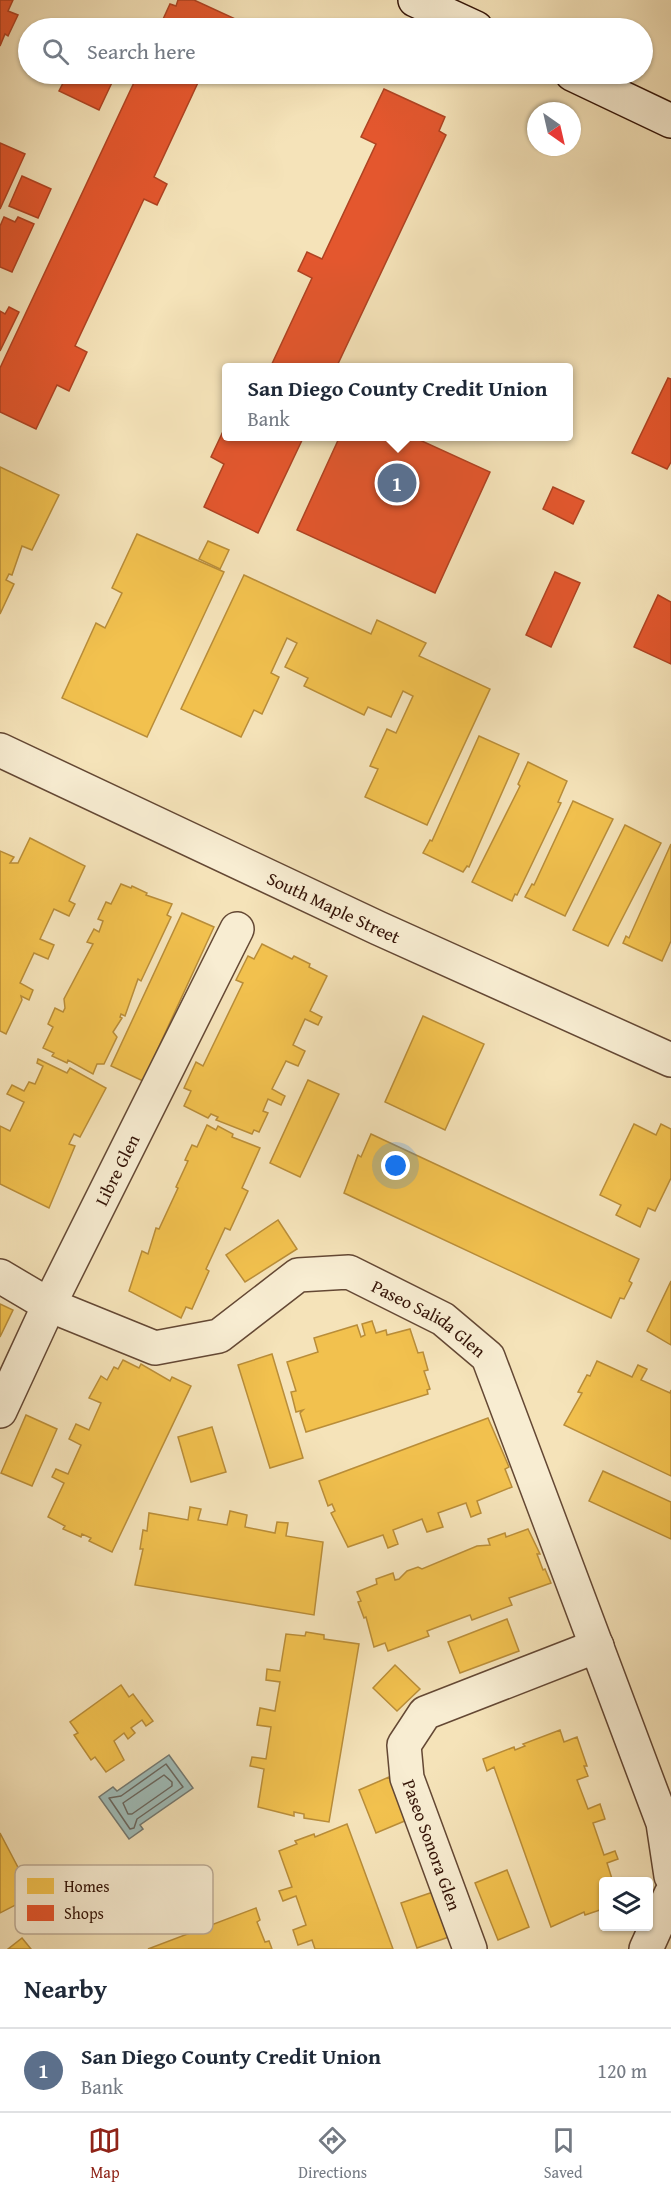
<!DOCTYPE html>
<html lang="en">
<head>
<meta charset="utf-8">
<style>
	body { margin:0; font-family:"Gentium Book Plus",serif; background:#f6f6f7; color:#1f2937 }
	.controls { position:absolute; right:18px; bottom:18px; display:grid; overflow:hidden; border-radius:6px; box-shadow:0 2px 4px #0004 }
	.controls button { width:54px; height:54px; display:grid; place-items:center; padding:0; border:0; border-bottom:2px solid #e0e1e3; background:#fff; color:#1f2937; font:30px sans-serif }
	.compass { position:absolute; left:527px; top:102px; width:54px; height:54px; border-radius:50%; background:#fff; box-shadow:0 2px 4px #0004; rotate:146deg }
	.you { position:absolute; left:396px; top:1166px; width:21px; height:21px; margin:-15px; border:4px solid #fff; border-radius:50%; background:#1a73e8; box-shadow:0 0 0 9px #1a73e833 }
	.badge { display:grid; place-items:center; width:39px; height:39px; border-radius:50%; background:#8f2418; color:#fff; font-size:20px; font-weight:700 }
	.pin { position:absolute; translate:-50% -50%; border:3px solid #fff; box-shadow:0 2px 6px #0006 }
	.popup { position:absolute; left:222px; top:363px; width:351px; height:78px; box-sizing:border-box; display:grid; place-content:center; border-radius:6px; background:#fff; filter:drop-shadow(0 2px 4px #0005); font-size:20px; white-space:nowrap; color:#747a83 }
	.popup b { font-size:22px; color:#1f2937 }
	.popup::after { content:''; position:absolute; left:50%; top:100%; margin-left:-12px; border:12px solid transparent; border-top-color:#fff }
	.list { margin:0; padding:0; list-style:none }
	h2 { display:flex; justify-content:space-between; align-items:center; height:78px; margin:0; padding:0 24px; font-size:26px }
	h2 small { font-size:20px; font-weight:400; color:#747a83 }
	.list li { display:grid; grid-template-columns:39px 1fr auto; gap:18px; align-items:center; box-sizing:border-box; height:84px; padding:0 24px; border-top:2px solid #e0e1e3 }
	.list b { display:block; font-size:22px; white-space:nowrap }
	.list p { margin:0; font-size:20px; white-space:nowrap; color:#747a83 }
	.list em { font-size:20px; font-style:normal; color:#747a83 }
	.icon { flex:none; width:33px; height:33px; fill:none; stroke:currentColor; stroke-width:2; stroke-linecap:round; stroke-linejoin:round }
	.map { position:relative; flex:none; width:671px; height:1949px; overflow:hidden }
	.search { position:absolute; background:#fff; box-shadow:0 2px 4px #0004; left:18px; right:18px; top:18px; height:66px; display:flex; align-items:center; gap:15px; box-sizing:border-box; padding:0 21px; border-radius:33px; color:#747a83; font-size:22px }
	.sheet { height:162px; background:#fff }
	nav { display:flex; justify-content:space-around; align-items:center; box-sizing:border-box; height:84px; border-top:2px solid #e0e1e3; background:#fff; font-size:16px; color:#747a83 }
	nav a { display:grid; justify-items:center; gap:3px }
	nav .on { color:#8f2418 }
	.map>svg:first-child { display:block }
	.water { fill:#9fbcb8; stroke:#747971; stroke-width:1.5 }
	.homes { fill:#f2c14e; stroke:#b98d39; stroke-width:1.5 }
	.shops { fill:#e4572e; stroke:#af4322; stroke-width:1.5 }
	.lines { fill:none; stroke-linecap:round; stroke-linejoin:round }
	.shore { stroke:#6a6860; stroke-width:1.5 }
	.minor-casing { stroke:#644834; stroke-width:36 }
	.secondary-casing { stroke:#341407; stroke-width:36 }
	.minor { stroke:#f8edd2; stroke-width:33 }
	.secondary { stroke:#f8edd2; stroke-width:33 }
	.labels { text-anchor:middle; dominant-baseline:central; stroke-width:6; stroke-linejoin:round; paint-order:stroke }
	.street-label { font-size:18px; fill:#341407; stroke:#f8edd2 }
	.key { fill:#f8edd2; stroke:#bdac95; stroke-width:1.5 }
	.key-label { font-size:16px; fill:#341407 }
</style>
</head>
<body>
<div class="map">
<svg width="671" height="1949" viewBox="0 0 671 1949">
	<rect width="100%" height="100%" fill="#f5e3b9"/>
	<filter id="stains"><feTurbulence type="fractalNoise" baseFrequency=".00333" numOctaves="4"/><feColorMatrix values="0 0 0 0 .2 0 0 0 0 .09 0 0 0 0 .02 0 0 0 .5 -.17"/></filter>
	<radialGradient id="worn" r=".72"><stop offset=".6" stop-color="#630" stop-opacity="0"/><stop offset="1" stop-color="#630" stop-opacity=".3"/></radialGradient>
	<polygon class="water" points="169,1755 193,1788 140,1825 143,1829 129,1839 99,1797 113,1787 117,1791"/>
	<g class="homes">
		<polygon points="0,467 59,495 32,550 22,546 12,575 9,574 6,580 14,584 0,614"/>
		<polygon points="137,534 224,572 147,737 62,698 96,623 105,628 122,593 112,588"/>
		<polygon points="208,541 229,550 220,569 199,559"/>
		<polygon points="244,575 371,634 377,620 426,643 419,656 490,689 427,825 365,797 378,769 370,766 387,729 396,733 413,696 403,691 391,717 368,707 364,715 304,686 308,678 285,667 297,643 287,638 271,673 279,677 262,714 254,710 241,737 181,709"/>
		<polygon points="479,736 519,754 469,867 467,866 463,872 423,853 430,840 432,841"/>
		<polygon points="528,762 567,781 558,802 561,803 517,895 515,894 512,901 472,882 520,786 518,784"/>
		<polygon points="573,801 613,819 565,916 525,897 532,884 534,885"/>
		<polygon points="625,825 661,843 608,946 573,930"/>
		<polygon points="30,838 85,866 69,901 75,904 69,916 54,909 40,939 54,945 48,959 34,953 20,983 33,990 29,1000 21,996 22,1000 6,1034 0,1031 0,851 14,857 10,863 18,863"/>
		<polygon points="671,844 671,941 662,961 623,943 626,936 629,938"/>
		<polygon points="121,884 131,888 132,886 147,893 146,895 172,904 167,915 171,917 141,981 138,979 125,1016 121,1014 120,1017 122,1018 113,1032 117,1037 104,1064 97,1064 93,1074 68,1060 67,1063 52,1056 54,1053 43,1048 53,1027 48,1024 55,1008 63,1012 65,1008 64,999 93,944 87,942 94,929 99,932 103,921 98,919 106,902 111,904"/>
		<polygon points="182,913 214,927 143,1081 111,1066"/>
		<polygon points="262,944 292,959 294,956 310,964 309,967 327,976 310,1011 322,1017 318,1025 305,1019 293,1045 305,1051 298,1066 286,1061 272,1089 285,1096 281,1105 268,1099 263,1111 268,1113 259,1132 254,1130 252,1134 216,1120 218,1117 211,1114 208,1118 184,1106 191,1091 184,1088 196,1062 203,1066 243,983 236,980 248,956 254,959"/>
		<polygon points="423,1016 484,1044 445,1130 385,1102"/>
		<polygon points="38,1059 67,1073 70,1068 106,1088 80,1137 74,1134 69,1144 75,1146 49,1208 0,1184 0,1126 10,1131 24,1102 7,1094 12,1085 24,1091 29,1082 35,1084 43,1066 37,1063"/>
		<polygon points="308,1080 339,1094 300,1177 270,1163"/>
		<polygon points="634,1124 656,1135 661,1124 671,1129 671,1178 655,1211 648,1208 640,1227 616,1215 621,1205 600,1195"/>
		<polygon points="207,1125 216,1130 218,1126 233,1134 232,1137 260,1148 242,1188 248,1191 230,1230 225,1228 206,1269 209,1271 192,1309 186,1307 181,1318 129,1291 142,1251 148,1254 156,1228 159,1229 178,1188 176,1187 188,1161 185,1160 192,1145 197,1147"/>
		<polygon points="371,1134 639,1259 629,1281 632,1283 624,1299 620,1298 611,1318 344,1193 358,1155 361,1157"/>
		<polygon points="278,1220 297,1249 245,1282 226,1255"/>
		<polygon points="671,1281 671,1345 647,1331"/>
		<polygon points="0,1304 13,1310 0,1337"/>
		<polygon points="372,1321 376,1333 386,1330 387,1335 410,1329 418,1353 423,1352 428,1370 424,1371 430,1389 427,1390 428,1394 306,1432 300,1413 303,1410 296,1412 291,1392 296,1391 287,1362 318,1352 314,1338 357,1325 361,1337 365,1335 362,1324"/>
		<polygon points="272,1354 303,1458 270,1468 238,1365"/>
		<polygon points="123,1360 139,1368 141,1364 170,1381 172,1377 191,1386 112,1552 89,1541 91,1538 82,1534 81,1537 63,1529 65,1526 48,1517 64,1483 52,1477 56,1469 68,1474 81,1445 69,1439 76,1424 89,1430 101,1403 89,1398 101,1376 107,1380 114,1367 118,1369"/>
		<polygon points="597,1361 632,1377 638,1365 647,1369 641,1380 670,1393 671,1390 671,1476 564,1425 582,1393 578,1392 587,1375 590,1376"/>
		<polygon points="26,1415 57,1429 32,1486 1,1473"/>
		<polygon points="488,1418 509,1467 505,1469 512,1487 477,1501 481,1513 471,1517 466,1503 438,1513 443,1527 427,1532 422,1519 393,1530 398,1544 388,1548 383,1535 348,1547 331,1513 335,1511 332,1504 328,1506 319,1481"/>
		<polygon points="212,1427 226,1472 191,1482 178,1437"/>
		<polygon points="603,1471 671,1502 671,1539 589,1501"/>
		<polygon points="190,1507 201,1509 198,1520 227,1525 230,1511 247,1515 245,1527 275,1533 277,1522 288,1523 286,1536 323,1542 314,1615 135,1585 143,1549 140,1549 143,1530 147,1531 149,1513 188,1520"/>
		<polygon points="528,1529 540,1554 537,1554 543,1570 545,1569 551,1583 509,1598 512,1605 472,1620 470,1615 427,1631 429,1636 388,1651 385,1643 374,1647 366,1617 364,1618 358,1602 361,1601 357,1592 377,1584 376,1579 393,1573 395,1580 399,1579 407,1571 418,1567 422,1569 477,1546 490,1545 488,1539 505,1533 506,1537"/>
		<polygon points="507,1619 519,1651 460,1673 448,1642"/>
		<polygon points="306,1632 324,1635 324,1639 359,1644 329,1822 304,1818 304,1814 294,1812 294,1816 258,1807 264,1769 250,1766 252,1757 266,1759 271,1727 257,1725 260,1708 275,1711 280,1682 266,1680 267,1669 280,1671 286,1634 305,1636"/>
		<polygon points="395,1665 420,1689 397,1711 373,1688"/>
		<polygon points="121,1685 129,1697 133,1694 153,1721 146,1726 142,1720 131,1728 135,1733 128,1739 124,1733 114,1741 124,1760 106,1772 95,1757 91,1760 74,1735 78,1733 70,1722"/>
		<polygon points="560,1730 564,1742 577,1737 587,1766 584,1766 588,1776 577,1780 588,1809 600,1804 605,1819 593,1823 604,1855 615,1851 618,1859 607,1863 613,1882 604,1882 603,1909 585,1915 584,1912 551,1927 494,1767 487,1771 483,1759 514,1747 515,1750 525,1746 523,1744"/>
		<polygon points="389,1777 407,1820 376,1833 359,1790"/>
		<polygon points="347,1824 393,1949 315,1949 312,1940 298,1945 293,1930 306,1925 296,1896 283,1901 279,1891 292,1887 279,1851 297,1844 295,1841 314,1834 315,1837"/>
		<polygon points="0,1833 33,1896 0,1913"/>
		<polygon points="507,1870 529,1927 498,1940 475,1883"/>
		<polygon points="433,1892 449,1937 417,1948 401,1903"/>
		<polygon points="256,1908 260,1920 257,1922 265,1942 269,1941 272,1949 148,1949"/>
		<polygon points="22,1938 31,1949 8,1949"/>
	</g>
	<g class="shops">
		<polygon points="0,0 13,0 8,11 18,15 8,36 5,34 0,46"/>
		<polygon points="178,0 194,0 242,22 239,28 159,28 170,4 176,6"/>
		<polygon points="65,74 116,74 99,110 59,91 67,75"/>
		<polygon points="138,74 202,74 154,177 167,184 157,205 144,199 75,346 87,352 69,391 57,385 36,429 0,412 0,368"/>
		<polygon points="384,89 445,117 439,131 446,135 336,368 270,368 312,278 298,271 307,252 322,259 376,144 361,137"/>
		<polygon points="0,143 25,154 0,209"/>
		<polygon points="22,176 51,189 38,218 9,206"/>
		<polygon points="4,217 15,222 18,217 34,224 12,272 0,267 0,226"/>
		<polygon points="9,307 19,312 0,351 0,311 5,314"/>
		<polygon points="668,378 671,379 671,462 667,469 632,453"/>
		<polygon points="226,425 226,436 304,436 258,533 204,507 224,464 211,457"/>
		<polygon points="340,436 411,436 490,472 435,593 297,530"/>
		<polygon points="553,487 584,501 573,524 543,509"/>
		<polygon points="555,572 580,583 551,647 526,635"/>
		<polygon points="658,595 671,602 671,664 634,647"/>
	</g>
	<g class="lines">
		<g class="shore">
			<polygon points="166,1764 183,1787 137,1819 134,1828 130,1829 109,1798 121,1796"/>
			<polygon points="164,1775 172,1782 172,1786 132,1814 128,1814 123,1803"/>
		</g>
		<defs>
			<g id="minor">
				<path id="s1" d="M0 750 378 928 671 1060"/>
				<path id="s2" d="M0 1276 49 1305 155 1348 219 1336 298 1275 349 1272 443 1319 488 1357 663 1823 671 1876"/>
				<path id="s3" d="M0 1411 49 1305 237 929"/>
				<polyline points="470,1949 407,1778 404,1745 425,1713 597,1646"/>
				<polyline points="646,1949 671,1894"/>
			</g>
			<g id="secondary">
				<polyline points="415,0 476,28"/>
				<polyline points="572,74 671,121"/>
			</g>
		</defs>
		<use href="#minor" class="minor-casing"/>
		<use href="#secondary" class="secondary-casing"/>
		<use href="#minor" class="minor"/>
		<use href="#secondary" class="secondary"/>
	</g>
	<g class="labels">
		<g class="street-label">
			<text stroke="none"><textPath href="#s1" startOffset="369">South Maple Street</textPath></text>
			<text stroke="none"><textPath href="#s3" startOffset="268">Libre Glen</textPath></text>
			<text stroke="none"><textPath href="#s2" startOffset="480">Paseo Salida Glen</textPath></text>
			<text transform="translate(432 1845) rotate(70)">Paseo Sonora Glen</text>
		</g>
	</g>
	<rect x="15" y="1865" width="198" height="69" rx="9" class="key"/>
	<rect x="27" y="1878" width="27" height="16" fill="#f2c14e"/>
	<rect x="27" y="1905" width="27" height="16" fill="#e4572e"/>
	<g class="key-label">
		<text x="64" y="1892">Homes</text>
		<text x="64" y="1919">Shops</text>
	</g>
	<rect width="100%" height="100%" filter="url(#stains)"/>
	<rect width="100%" height="100%" fill="url(#worn)"/>
</svg>
<div class="controls">
<button><svg class="icon" aria-label="layers" viewBox="0 0 24 24"><path d="M12 4l9 5-9 5-9-5zM3 14l9 5 9-5"/></svg></button>
</div>
<svg class="compass" viewBox="-18 -18 36 36"><path d="M0-13l5 13h-10z" fill="#e53935"/><path d="M0 13l5-13h-10z" fill="#747a83"/></svg>
<div class="you"></div>
<div class="pin badge" style="left:397px;top:483px;background:#5c6f8a">1</div>
<div class="popup"><b>San Diego County Credit Union</b>Bank</div>
<div class="search"><svg class="icon" aria-label="search" viewBox="0 0 24 24"><circle cx="10" cy="10" r="6"/><path d="M15 15l6 6"/></svg>Search here</div>
</div>
<section class="sheet">
<h2>Nearby<small></small></h2>
<ul class="list">
<li><span class="badge" style="background:#5c6f8a">1</span><div><b>San Diego County Credit Union</b><p>Bank</p></div><em>120 m</em></li>
</ul>
</section>
<nav>
<a class="on"><svg class="icon" aria-label="map" viewBox="0 0 24 24"><path d="M3 6l6-2 6 2 6-2v14l-6 2-6-2-6 2zM9 4v14M15 6v14"/></svg>Map</a>
<a><svg class="icon" aria-label="directions" viewBox="0 0 24 24"><path d="M12 3l9 9-9 9-9-9zM9 14v-3h6M13 9l2 2-2 2"/></svg>Directions</a>
<a><svg class="icon" aria-label="saved" viewBox="0 0 24 24"><path d="M7 4h10v16l-5-4-5 4z"/></svg>Saved</a>
</nav>
</body>
</html>
